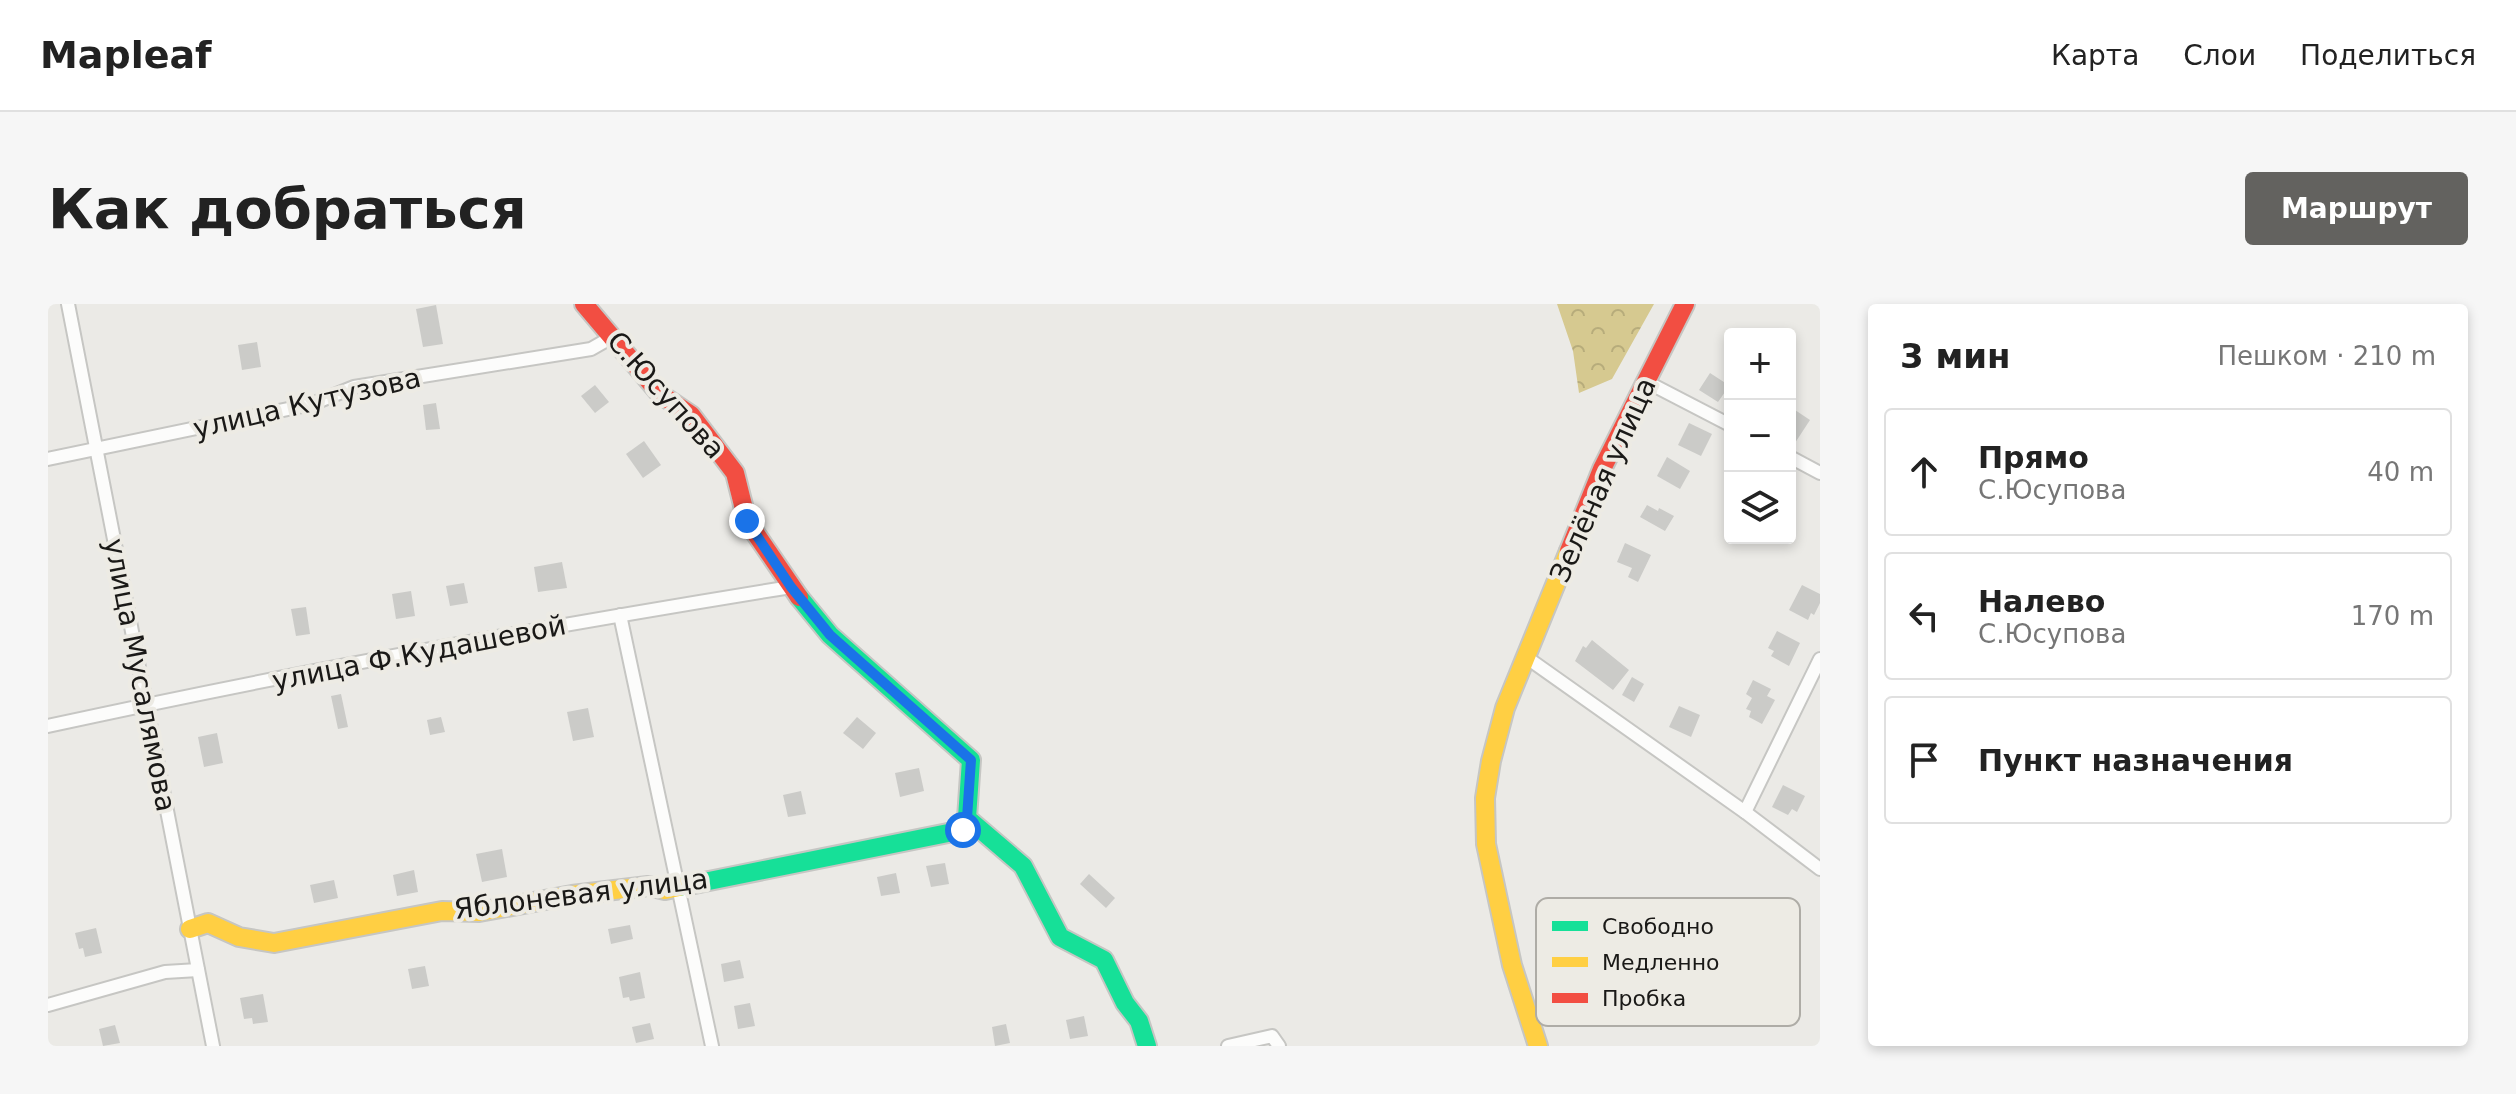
<!DOCTYPE html>
<html lang="ru">
<head>
<meta charset="utf-8">
<style>
	body { margin:0; font-family:"DejaVu Sans",sans-serif; background:#f6f6f6; color:#222 }
	.controls { position:absolute; right:24px; top:24px; display:grid; overflow:hidden; border-radius:8px; box-shadow:0 4px 12px #0003 }
	.controls button { width:72px; height:72px; display:grid; place-items:center; padding:0; border:0; border-bottom:2px solid #e0e0e0; background:#fff; color:#222; font:40px sans-serif }
	.stop { position:absolute; width:24px; height:24px; margin:-18px; border:6px solid #1a73e8; border-radius:50%; background:#fff }
	.stop.end { background:#1a73e8; border-color:#fff; box-shadow:0 2px 8px #0008 }
	.list { margin:0; padding:0; list-style:none }
	h2 { display:flex; justify-content:space-between; align-items:center; height:104px; margin:0; padding:0 32px; font-size:34px }
	h2 small { font-size:26px; font-weight:400; color:#767676 }
	.list li { display:grid; grid-template-columns:52px 1fr auto; gap:24px; align-items:center; box-sizing:border-box; height:128px; margin:0 16px 16px; padding:0 16px; border:2px solid #e0e0e0; border-radius:8px }
	.list b { display:block; font-size:30px; white-space:nowrap }
	.list p { margin:0; font-size:26px; white-space:nowrap; color:#767676 }
	.list em { font-size:26px; font-style:normal; color:#767676 }
	.icon { flex:none; width:44px; height:44px; fill:none; stroke:currentColor; stroke-width:2; stroke-linecap:round; stroke-linejoin:round }
	.map { position:relative; flex:none; width:1772px; height:742px; overflow:hidden; border-radius:8px }
	header { display:flex; align-items:center; gap:48px; box-sizing:border-box; height:112px; padding:0 40px; background:#fff; border-bottom:2px solid #e0e0e0 }
	header strong { font-size:38px }
	nav { display:flex; gap:44px; margin-inline-start:auto; font-size:28px }
	.intro { display:flex; align-items:center; justify-content:space-between; box-sizing:border-box; height:192px; padding:0 48px }
	h1 { margin:0; font-size:56px }
	.button { padding:20px 36px; border-radius:8px; background:#63625f; color:#fff; font-size:28px; font-weight:700 }
	main { display:flex; gap:48px; padding:0 48px }
	aside { flex:1; background:#fff; border-radius:8px; box-shadow:0 4px 12px #0003 }
	.map>svg:first-child { display:block }
	.forest { fill:url(#forest-crowns) }
	.building { fill:#cbcbc8 }
	.lines { fill:none; stroke-linecap:round; stroke-linejoin:round }
	.street-casing { stroke:#c6c6c3; stroke-width:16 }
	.fast-casing { stroke:#c6c6c3; stroke-width:22 }
	.slow-casing { stroke:#c6c6c3; stroke-width:22 }
	.jam-casing { stroke:#c6c6c3; stroke-width:22 }
	.street { stroke:#fcfcfb; stroke-width:12 }
	.fast { stroke:#16e098; stroke-width:18 }
	.slow { stroke:#ffcf43; stroke-width:18 }
	.jam { stroke:#f24e42; stroke-width:18 }
	.route { stroke:#1a73e8; stroke-width:10 }
	.labels { text-anchor:middle; dominant-baseline:central; stroke-width:8; stroke-linejoin:round; paint-order:stroke }
	.street-label { font-size:28px; fill:#1a1917; stroke:#edebe4 }
	.key { fill:#edebe4; stroke:#aeaca6; stroke-width:2 }
	.key-label { font-size:22px; fill:#1a1917 }
</style>
</head>
<body>
<header>
<strong>Mapleaf</strong>
<nav><a>Карта</a><a>Слои</a><a>Поделиться</a></nav>
</header>
<div class="intro"><h1>Как добраться</h1><a class="button">Маршрут</a></div>
<main>
<div class="map">
<svg width="1772" height="742" viewBox="0 0 1772 742">
	<defs>
		<pattern id="forest-crowns" width="20" height="18" patternUnits="userSpaceOnUse" patternTransform="scale(2)"><rect width="20" height="18" fill="#d6c990"/><path d="M2 6a3 3 0 1 1 6 0M12 15a3 3 0 1 1 6 0" fill="none" stroke="#b7ac7b"/></pattern>
	</defs>
	<rect width="100%" height="100%" fill="#ebeae6"/>
	<polygon class="forest" points="1509,0 1606,0 1564,75 1531,89 1525,47"/>
	<g class="building">
		<polygon points="388,1 395,40 375,43 368,5"/>
		<polygon points="209,38 213,63 194,66 190,41"/>
		<polygon points="1662,69 1682,82 1682,91 1677,88 1670,98 1651,86"/>
		<polygon points="547,81 561,98 547,109 533,92"/>
		<polygon points="388,99 392,125 378,126 375,101"/>
		<polygon points="1747,106 1762,116 1745,142 1742,139 1742,113"/>
		<polygon points="1641,119 1664,130 1653,152 1630,141"/>
		<polygon points="596,137 613,161 595,174 578,150"/>
		<polygon points="1619,153 1642,167 1632,185 1609,172"/>
		<polygon points="1599,201 1610,207 1611,204 1626,212 1617,227 1592,213"/>
		<polygon points="1577,239 1603,251 1590,278 1580,273 1584,264 1569,258"/>
		<polygon points="514,258 519,284 490,288 486,263"/>
		<polygon points="416,279 420,299 402,302 398,282"/>
		<polygon points="1754,281 1772,290 1772,299 1766,311 1763,309 1760,316 1741,306"/>
		<polygon points="363,287 367,312 348,315 344,290"/>
		<polygon points="258,303 262,330 248,332 243,305"/>
		<polygon points="1729,327 1752,339 1741,362 1723,352 1726,347 1720,344"/>
		<polygon points="1544,336 1581,366 1565,386 1527,357 1535,342 1538,344"/>
		<polygon points="1584,373 1596,380 1586,398 1574,391"/>
		<polygon points="1705,376 1723,385 1719,392 1727,396 1714,420 1701,413 1703,407 1698,405 1704,394 1698,390"/>
		<polygon points="293,390 300,423 290,425 283,392"/>
		<polygon points="1631,402 1652,411 1643,433 1621,423"/>
		<polygon points="540,404 546,433 525,437 519,408"/>
		<polygon points="393,413 397,428 382,431 379,416"/>
		<polygon points="809,413 828,429 815,445 795,429"/>
		<polygon points="169,429 175,459 156,463 150,433"/>
		<polygon points="871,464 876,487 852,493 847,469"/>
		<polygon points="1735,481 1757,492 1749,508 1744,505 1740,511 1724,503"/>
		<polygon points="753,487 758,510 740,513 735,491"/>
		<polygon points="454,545 459,573 434,578 428,550"/>
		<polygon points="897,559 901,580 883,583 878,562"/>
		<polygon points="366,566 370,588 349,592 345,571"/>
		<polygon points="848,569 852,589 833,592 829,573"/>
		<polygon points="1041,570 1067,594 1058,604 1032,580"/>
		<polygon points="286,576 290,594 266,599 262,581"/>
		<polygon points="582,621 585,635 563,640 560,625"/>
		<polygon points="48,624 54,649 37,653 35,644 31,645 27,629"/>
		<polygon points="692,656 696,674 676,678 673,660"/>
		<polygon points="377,662 381,682 364,685 360,665"/>
		<polygon points="592,668 597,694 582,697 581,693 575,694 571,673"/>
		<polygon points="215,690 220,718 205,720 204,714 196,715 192,694"/>
		<polygon points="702,699 707,722 690,725 686,702"/>
		<polygon points="1036,712 1040,732 1022,735 1018,716"/>
		<polygon points="602,719 606,735 588,739 584,723"/>
		<polygon points="958,720 962,739 947,742 944,723"/>
		<polygon points="67,721 72,739 55,742 51,725"/>
	</g>
	<g class="lines">
		<defs>
			<g id="street">
				<polyline points="20,0 165,742"/>
				<polyline points="1599,78 1682,121"/>
				<polyline points="1742,153 1772,169"/>
				<polyline points="0,155 264,100 306,83 543,45 564,33"/>
				<polyline points="572,311 664,742"/>
				<polyline points="1478,353 1697,508 1772,565"/>
				<path d="M0 422C246 368 495 323 743 283"/>
				<polyline points="1697,508 1772,355"/>
				<polyline points="0,701 117,668 150,666"/>
				<polyline points="1180,742 1224,732 1231,742"/>
			</g>
			<g id="fast">
				<polyline points="751,293 782,331 923,456 919,514 975,562 1012,633 1056,656 1077,699 1091,717 1099,742"/>
				<polyline points="631,583 915,526 923,518"/>
			</g>
			<g id="slow">
				<polyline points="142,625 160,619 191,633 226,639 394,607 431,608 524,591 600,582 617,586 631,583"/>
				<polyline points="1490,742 1464,661 1438,540 1437,494 1443,457 1457,404 1521,247"/>
			</g>
			<g id="jam">
				<polyline points="536,0 612,90 643,111 687,169 699,217 751,293"/>
				<polyline points="1521,247 1554,165 1637,0"/>
			</g>
		</defs>
		<use href="#street" class="street-casing"/>
		<use href="#fast" class="fast-casing"/>
		<use href="#slow" class="slow-casing"/>
		<use href="#jam" class="jam-casing"/>
		<use href="#street" class="street"/>
		<use href="#fast" class="fast"/>
		<use href="#slow" class="slow"/>
		<use href="#jam" class="jam"/>
	</g>
	<g class="lines">
		<polyline class="route" points="699,217 743,283 782,331 923,456 919,514 923,518 915,526"/>
	</g>
	<g class="labels">
		<g class="street-label">
			<text transform="translate(618 91) rotate(48)">С.Юсупова</text>
			<text transform="translate(259 99) rotate(-13)">улица Кутузова</text>
			<text transform="translate(1555 176) rotate(-66)">Зелёная улица</text>
			<text transform="translate(371 349) rotate(-11)">улица Ф.Кудашевой</text>
			<text transform="translate(92 371) rotate(79)">улица Мусалямова</text>
			<text transform="translate(533 590) rotate(-7)">Яблоневая улица</text>
		</g>
	</g>
	<rect x="1488" y="594" width="264" height="128" rx="12" class="key"/>
	<rect x="1504" y="617" width="36" height="10" fill="#16e098"/>
	<rect x="1504" y="653" width="36" height="10" fill="#ffcf43"/>
	<rect x="1504" y="689" width="36" height="10" fill="#f24e42"/>
	<g class="key-label">
		<text x="1554" y="630">Свободно</text>
		<text x="1554" y="666">Медленно</text>
		<text x="1554" y="702">Пробка</text>
	</g>
</svg>
<div class="controls">
<button>+</button>
<button>−</button>
<button><svg class="icon" aria-label="layers" viewBox="0 0 24 24"><path d="M12 4l9 5-9 5-9-5zM3 14l9 5 9-5"/></svg></button>
</div>
<div class="stop" style="left:915px;top:526px"></div>
<div class="stop end" style="left:699px;top:217px"></div>
</div>
<aside>
<h2>3 мин<small>Пешком · 210 m</small></h2>
<ul class="list">
<li><svg class="icon" aria-label="ahead" viewBox="0 0 24 24"><path d="M12 20V5M6 11l6-6 6 6"/></svg><div><b>Прямо</b><p>С.Юсупова</p></div><em>40 m</em></li>
<li><svg class="icon" aria-label="left" viewBox="0 0 24 24"><path d="M17 20v-9H6M10 6l-5 5 5 5"/></svg><div><b>Налево</b><p>С.Юсупова</p></div><em>170 m</em></li>
<li><svg class="icon" aria-label="arrive" viewBox="0 0 24 24"><path d="M6 21V4h12l-3 4 3 4H6"/></svg><div><b>Пункт назначения</b></div></li>
</ul>
</aside>
</main>
</body>
</html>
